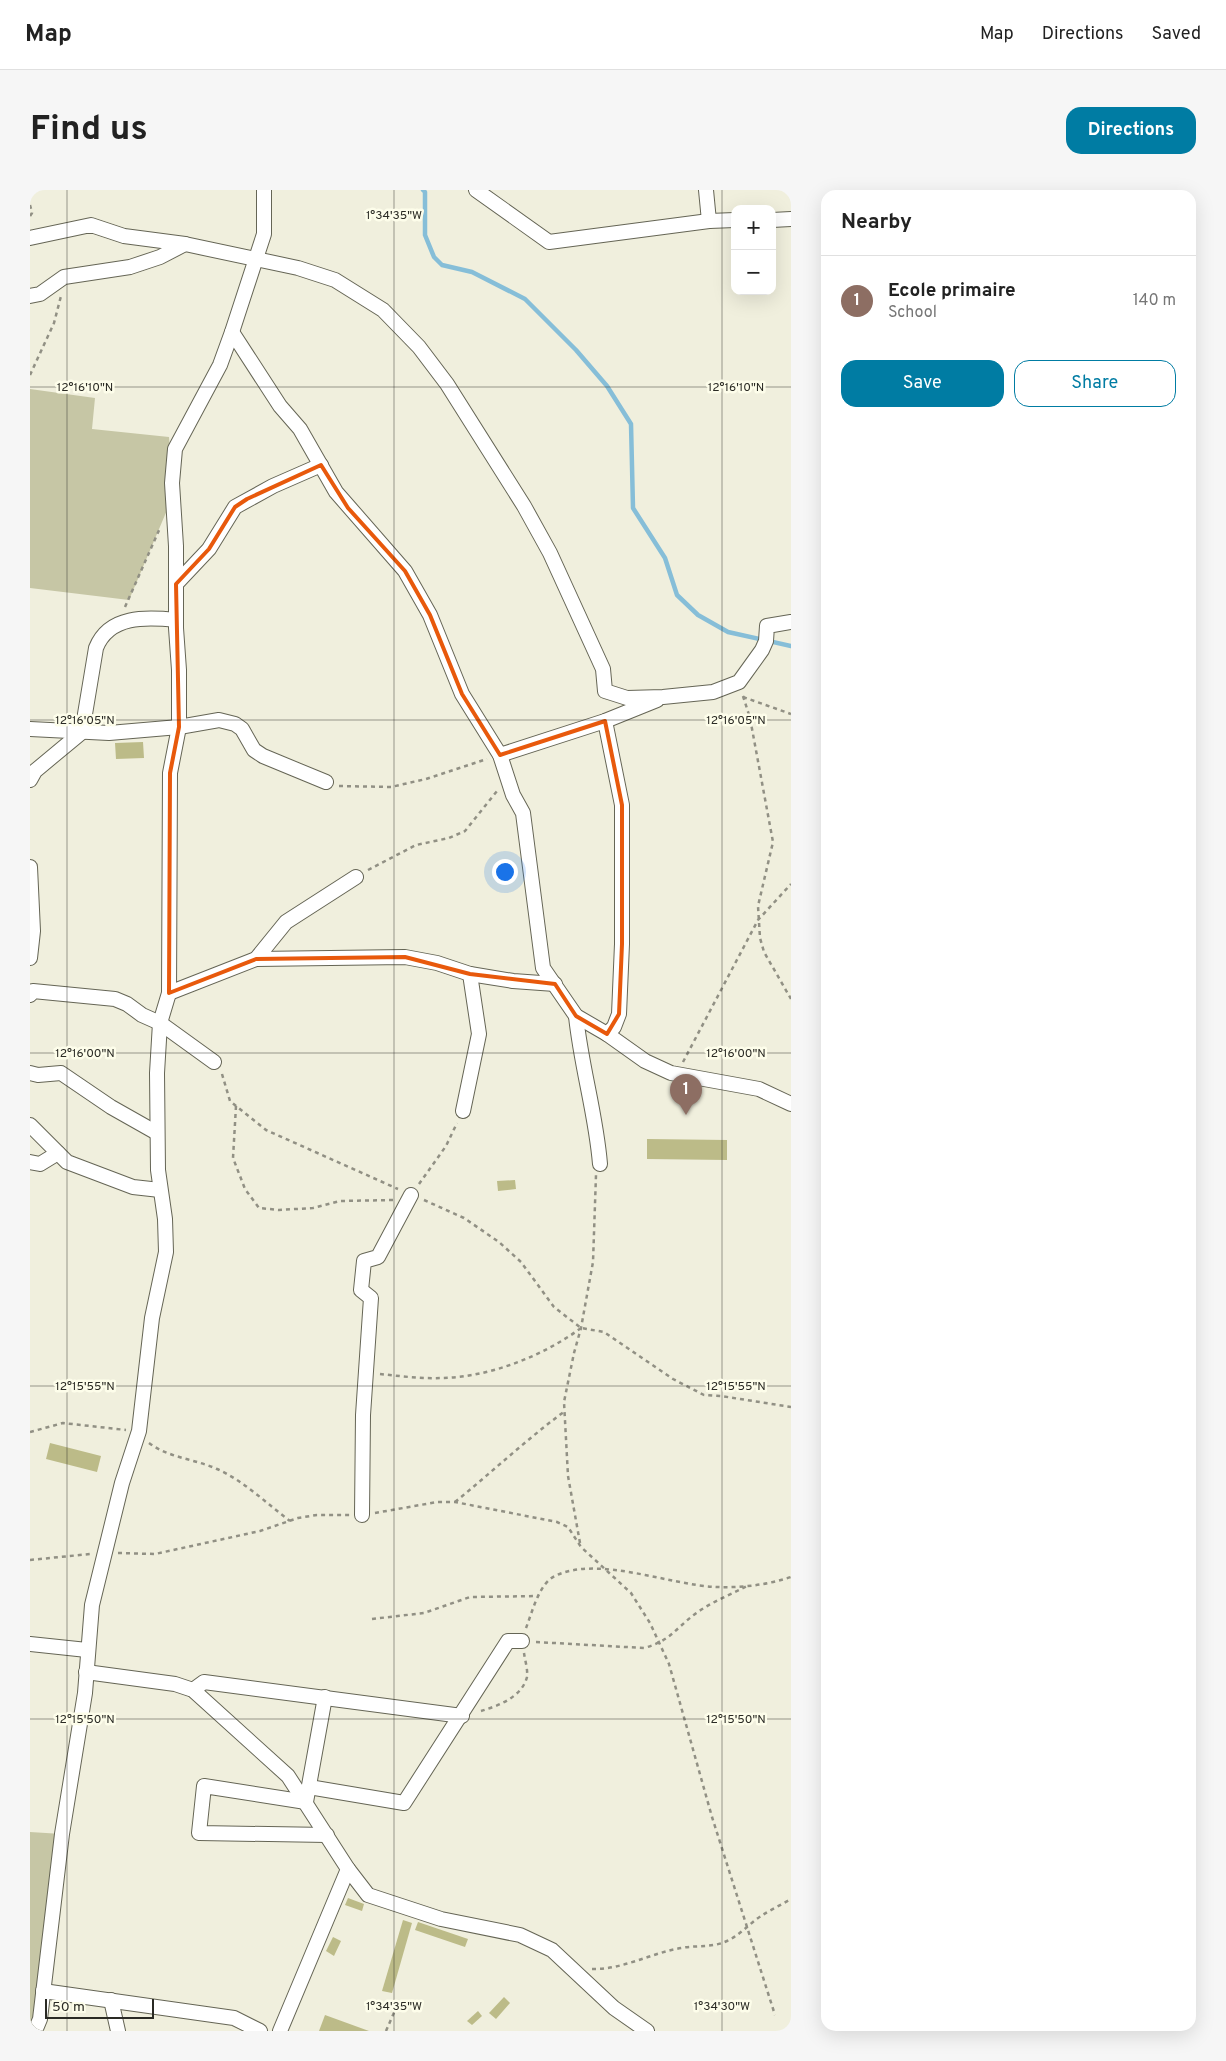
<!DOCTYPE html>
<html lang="en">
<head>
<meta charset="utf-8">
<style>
	body { margin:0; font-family:Overpass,sans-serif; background:#f6f6f6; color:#222 }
	.controls { position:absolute; right:15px; top:15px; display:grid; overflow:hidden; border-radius:10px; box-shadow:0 5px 20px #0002 }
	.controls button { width:45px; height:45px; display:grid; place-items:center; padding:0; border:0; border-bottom:1px solid #e0e0e0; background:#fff; color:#222; font:25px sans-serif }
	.scale { position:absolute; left:15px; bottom:12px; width:109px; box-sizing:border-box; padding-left:5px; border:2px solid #2a2a24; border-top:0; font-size:14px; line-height:18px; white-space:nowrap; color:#2a2a24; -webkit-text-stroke:4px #fdfdea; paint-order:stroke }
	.you { position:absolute; left:474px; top:681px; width:18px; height:18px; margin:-12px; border:4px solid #fff; border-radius:50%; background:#1a73e8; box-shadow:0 0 0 8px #1a73e833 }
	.badge { display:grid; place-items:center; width:32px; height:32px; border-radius:50%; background:#007ca3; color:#fff; font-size:16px; font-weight:700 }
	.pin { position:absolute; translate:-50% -41px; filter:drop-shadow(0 1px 2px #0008) }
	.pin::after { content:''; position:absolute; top:26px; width:18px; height:15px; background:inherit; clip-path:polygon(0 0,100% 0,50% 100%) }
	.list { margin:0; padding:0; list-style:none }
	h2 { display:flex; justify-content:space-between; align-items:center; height:65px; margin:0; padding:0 20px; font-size:21px }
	h2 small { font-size:16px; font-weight:400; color:#767676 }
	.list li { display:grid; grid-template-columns:32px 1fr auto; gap:15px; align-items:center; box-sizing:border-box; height:90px; padding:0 20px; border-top:1px solid #e0e0e0 }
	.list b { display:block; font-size:19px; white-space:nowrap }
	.list p { margin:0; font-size:16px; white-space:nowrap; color:#767676 }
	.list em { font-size:16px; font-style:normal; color:#767676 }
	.actions { display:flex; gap:10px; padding:15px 20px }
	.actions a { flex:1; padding:11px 0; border:1px solid #007ca3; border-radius:15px; text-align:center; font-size:18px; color:#007ca3 }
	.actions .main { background:#007ca3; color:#fff }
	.map { position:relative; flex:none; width:761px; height:1841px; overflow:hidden; border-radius:15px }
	header { display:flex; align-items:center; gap:30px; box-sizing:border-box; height:70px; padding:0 25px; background:#fff; border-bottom:1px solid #e0e0e0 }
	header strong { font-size:24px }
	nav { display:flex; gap:28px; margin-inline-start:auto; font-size:18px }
	.intro { display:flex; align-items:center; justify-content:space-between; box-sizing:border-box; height:120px; padding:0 30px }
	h1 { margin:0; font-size:35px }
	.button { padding:12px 22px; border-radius:15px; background:#007ca3; color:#fff; font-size:18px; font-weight:700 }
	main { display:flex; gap:30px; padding:0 30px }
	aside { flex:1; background:#fff; border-radius:15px; box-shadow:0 5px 20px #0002 }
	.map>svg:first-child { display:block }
	.green { fill:#c6c6a5 }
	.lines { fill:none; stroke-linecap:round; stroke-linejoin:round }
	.stream { stroke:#86bed8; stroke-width:4.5 }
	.building { fill:#bcbb88 }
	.street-casing { stroke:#656555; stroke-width:16 }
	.path { stroke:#919084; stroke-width:2.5; stroke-dasharray:4 4; stroke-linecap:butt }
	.street { stroke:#fff; stroke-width:14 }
	.marked { fill:none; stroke:#e8590c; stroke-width:4; stroke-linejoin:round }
	.ticks { fill:none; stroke:#2a2a24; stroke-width:1; stroke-opacity:0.45 }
	.ticks-label { font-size:12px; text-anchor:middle; fill:#2a2a24; stroke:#fdfdea; stroke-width:5; stroke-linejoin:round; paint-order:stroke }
</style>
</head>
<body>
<header>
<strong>Map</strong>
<nav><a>Map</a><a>Directions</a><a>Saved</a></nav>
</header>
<div class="intro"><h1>Find us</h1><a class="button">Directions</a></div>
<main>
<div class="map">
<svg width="761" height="1841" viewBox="0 0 761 1841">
	<rect width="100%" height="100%" fill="#f0efdd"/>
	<g class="green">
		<polygon points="0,199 65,208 62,239 139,247 143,306 99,410 0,398"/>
		<polygon points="0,1642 32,1644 10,1829 0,1841"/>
	</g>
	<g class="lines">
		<polyline class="stream" points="393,0 395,2 395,45 404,67 412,75 442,82 495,109 546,160 577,196 601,234 603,318 635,368 647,405 668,425 698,442 761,456"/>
	</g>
	<g class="building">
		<polygon points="113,552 114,568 86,569 85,553"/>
		<polygon points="617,949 697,950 697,970 617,969"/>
		<polygon points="485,990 486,999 468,1001 467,991"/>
		<polygon points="20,1253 71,1266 67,1282 16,1269"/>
		<polygon points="318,1708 334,1714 332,1721 315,1715"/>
		<polygon points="373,1730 382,1733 362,1803 352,1801"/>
		<polygon points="388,1732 438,1749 435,1757 385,1740"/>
		<polygon points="303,1747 311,1751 304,1766 296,1761"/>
		<polygon points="474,1807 480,1813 466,1829 459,1823"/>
		<polygon points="448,1821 452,1826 442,1835 437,1831"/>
		<polygon points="295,1825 339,1841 289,1841"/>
	</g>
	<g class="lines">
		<defs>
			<g id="street">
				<polyline points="446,0 519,52 679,31 705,30"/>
				<polyline points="676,0 679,31"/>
				<polyline points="742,30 761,29"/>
				<polyline points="0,48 61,35 94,46 155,54 268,78 305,90 353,120 389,157 417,194 494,316 520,363 573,479 575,501 597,508 633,507 683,502 709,492 732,460 736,451 737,436 761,432"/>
				<polyline points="0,106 10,104 34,87 100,77 130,67 155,54"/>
				<polyline points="202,142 250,216 270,239 306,302 375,381 400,425 432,504 470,565 483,605 493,623 513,778 546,826 577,844 615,871 641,883 729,899 761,914"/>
				<polyline points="146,394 179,359 205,317 243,296 291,275"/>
				<polyline points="575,531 592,615 592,754 589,824 584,837 577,844"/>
				<polyline points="0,539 79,543 149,537 189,530 205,534 212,539 224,560 233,566 296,592"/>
				<polyline points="470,565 575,531 627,510"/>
				<path d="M0 590 5 581 52 542 66 458C79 425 116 427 146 430"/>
				<polyline points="0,677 3,741 0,768"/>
				<polyline points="226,769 375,767 407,773 440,784 483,791 525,794"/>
				<polyline points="139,803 226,769 256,732 326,687"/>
				<polyline points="0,805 3,801 85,809 97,814 112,825 130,833 184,872"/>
				<path d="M546 826C551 876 566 924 570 974"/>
				<polyline points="0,883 8,885 31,883 81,917 127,943"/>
				<polyline points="433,921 449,844 440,784"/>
				<polyline points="0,935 37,972 103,997 130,1000"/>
				<polyline points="0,972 10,974 28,963"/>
				<polyline points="332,1325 333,1225 341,1108 331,1100 334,1071 348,1067 381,1005"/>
				<polyline points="0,1454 57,1460"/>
				<polyline points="56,1482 145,1494 163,1500 258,1586 318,1679 338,1705 411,1729 490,1745 522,1760 584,1818 617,1841"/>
				<polyline points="163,1500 174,1492 432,1526"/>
				<polyline points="295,1507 276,1612 174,1596 169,1643 297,1645"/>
				<polyline points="279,1597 374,1613 478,1451 492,1451"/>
				<polyline points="13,1801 204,1828 230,1841"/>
				<polyline points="81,1810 88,1841"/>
				<polyline points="5,1841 10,1829 32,1644 55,1503 62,1415 92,1293 109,1241 122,1128 136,1062 135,1029 128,980 127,883 130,833 139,803 140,583 149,537 149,480 146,438 146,356 142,293 145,259 190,175 202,142 234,44 234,0"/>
				<polyline points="250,1841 318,1679"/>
			</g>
		</defs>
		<use href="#street" class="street-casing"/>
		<g class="path">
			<polyline points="0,15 2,23 0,26"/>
			<polyline points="0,185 24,133 31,106"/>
			<polyline points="95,417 130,338"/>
			<polyline points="713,506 720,528 743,652 728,716 730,748 734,762 761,809"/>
			<polyline points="713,507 761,524"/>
			<polyline points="309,596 361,597 396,589 457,569"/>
			<polyline points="338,680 386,655 419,648 435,641 467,601"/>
			<polyline points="653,872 728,730 761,694"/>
			<polyline points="192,884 200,911 236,940 368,999"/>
			<polyline points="206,916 203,968 215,999 229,1018 249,1020 283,1018 310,1011 363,1010"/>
			<polyline points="389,994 416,956 427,933"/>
			<polyline points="394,1010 434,1028 469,1052 491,1072 524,1117 551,1138 574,1142 643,1189 674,1205 691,1206 761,1217"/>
			<path d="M350 1184C370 1186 391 1189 412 1188 460 1187 513 1166 551 1138"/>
			<polyline points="0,1242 33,1233 96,1240"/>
			<path d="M119 1253C139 1268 165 1269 187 1279 214 1291 236 1313 260 1331"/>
			<path d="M425 1312C462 1282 497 1249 535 1221"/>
			<polyline points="345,1323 407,1312 425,1312 527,1332 538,1337 551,1357 601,1403 620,1433 639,1474 682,1627 745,1825"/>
			<polyline points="550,1353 538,1286 534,1212 544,1163 551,1138 563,1072 566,985"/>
			<polyline points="88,1363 125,1364 230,1341 268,1328 287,1325 320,1325"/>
			<polyline points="0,1370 60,1364"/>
			<polyline points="342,1429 394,1423 440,1407 509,1406"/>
			<path d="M496 1438C502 1423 509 1393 525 1386 568 1365 639 1395 686 1397 711 1398 737 1395 761 1387"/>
			<path d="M506 1452 614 1458C640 1451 645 1439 665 1424 681 1412 700 1405 717 1396"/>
			<path d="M451 1521C468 1516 492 1507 497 1487 498 1480 495 1470 494 1463"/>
			<path d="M562 1779C592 1780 621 1763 651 1758 667 1755 682 1758 697 1751 710 1745 719 1734 731 1726 740 1720 751 1715 761 1709"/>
			<polyline points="356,1841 366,1818"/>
		</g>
		<use href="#street" class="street"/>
	</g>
	<path class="marked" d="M291 275 318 318 375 381 400 425 432 504 470 565 575 531 592 615V754L589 824 577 844 546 826 525 794 440 784 375 767 226 769 139 803 140 583 149 537 146 394 179 359 205 317 217 309Z"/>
	<path class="ticks" d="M37 0V1841M364 0V1841M692 0V1841M0 197H761M0 530H761M0 863H761M0 1196H761M0 1529H761"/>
	<g class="ticks-label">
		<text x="364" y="29">1°34'35"W</text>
		<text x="55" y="201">12°16'10"N</text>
		<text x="706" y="201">12°16'10"N</text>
		<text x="55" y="534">12°16'05"N</text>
		<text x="706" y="534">12°16'05"N</text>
		<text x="55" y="867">12°16'00"N</text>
		<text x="706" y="867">12°16'00"N</text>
		<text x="55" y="1200">12°15'55"N</text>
		<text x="706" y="1200">12°15'55"N</text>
		<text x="55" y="1533">12°15'50"N</text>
		<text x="706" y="1533">12°15'50"N</text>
		<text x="364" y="1820">1°34'35"W</text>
		<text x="692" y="1820">1°34'30"W</text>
	</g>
</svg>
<div class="controls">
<button>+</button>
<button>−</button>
</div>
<div class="scale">50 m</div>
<div class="you"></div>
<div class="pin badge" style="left:656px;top:925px;background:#8d6e63">1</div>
</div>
<aside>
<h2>Nearby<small></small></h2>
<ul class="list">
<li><span class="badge" style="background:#8d6e63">1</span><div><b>Ecole primaire</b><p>School</p></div><em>140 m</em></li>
</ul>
<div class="actions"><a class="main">Save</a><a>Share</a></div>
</aside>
</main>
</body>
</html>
